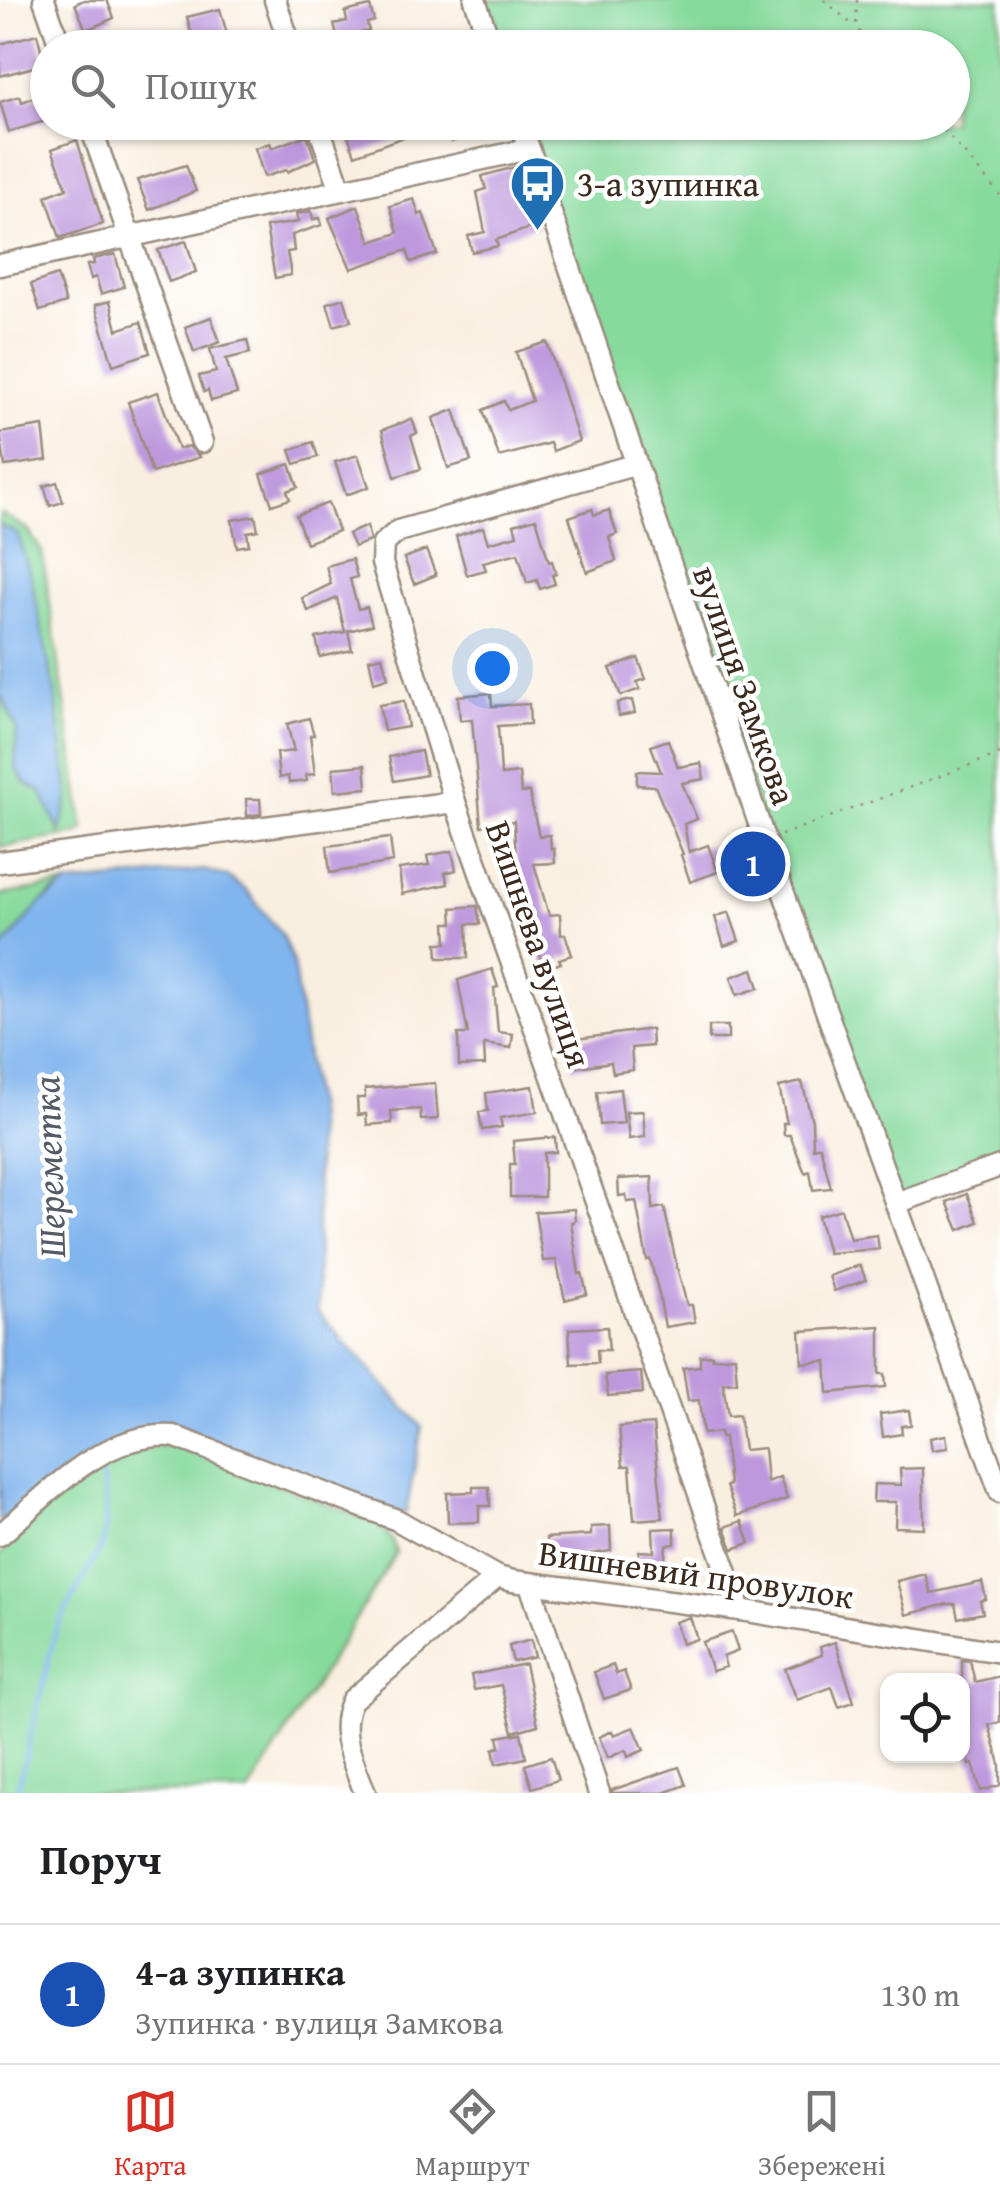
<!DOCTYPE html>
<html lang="uk">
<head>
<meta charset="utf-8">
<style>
	body { margin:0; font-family:"Gentium Book Plus",serif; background:#f2f2f2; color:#202124 }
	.controls { position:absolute; right:30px; bottom:30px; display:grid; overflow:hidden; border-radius:20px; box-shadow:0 2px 8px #0004 }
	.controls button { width:90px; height:90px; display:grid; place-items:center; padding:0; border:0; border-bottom:2px solid #e0e0e0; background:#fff; color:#202124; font:50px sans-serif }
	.you { position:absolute; left:492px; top:668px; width:35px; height:35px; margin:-25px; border:8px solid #fff; border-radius:50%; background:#1a73e8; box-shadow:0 0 0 15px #1a73e833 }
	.badge { display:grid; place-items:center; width:65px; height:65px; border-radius:50%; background:#d93025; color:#fff; font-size:32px; font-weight:700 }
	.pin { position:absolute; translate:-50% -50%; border:5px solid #fff; box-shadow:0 2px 10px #0006 }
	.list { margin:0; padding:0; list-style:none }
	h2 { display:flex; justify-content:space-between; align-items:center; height:130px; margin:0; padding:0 40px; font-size:42px }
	h2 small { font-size:32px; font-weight:400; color:#757577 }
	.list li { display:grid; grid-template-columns:65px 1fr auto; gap:30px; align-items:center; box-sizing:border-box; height:140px; padding:0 40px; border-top:2px solid #e0e0e0 }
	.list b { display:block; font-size:38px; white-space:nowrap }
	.list p { margin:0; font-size:32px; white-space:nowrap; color:#757577 }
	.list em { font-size:32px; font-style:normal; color:#757577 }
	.icon { flex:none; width:55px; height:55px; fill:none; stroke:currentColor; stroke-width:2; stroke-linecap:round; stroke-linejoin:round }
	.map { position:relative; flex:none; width:1000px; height:1793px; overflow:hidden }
	.search { position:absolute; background:#fff; box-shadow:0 2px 8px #0004; left:30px; right:30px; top:30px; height:110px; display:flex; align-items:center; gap:25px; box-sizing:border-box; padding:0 35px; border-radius:55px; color:#757577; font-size:38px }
	.sheet { height:270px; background:#fff }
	nav { display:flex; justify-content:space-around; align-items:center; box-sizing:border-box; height:140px; border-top:2px solid #e0e0e0; background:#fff; font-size:28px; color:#757577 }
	nav a { display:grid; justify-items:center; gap:5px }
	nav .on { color:#d93025 }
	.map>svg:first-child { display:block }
	.green { fill:#86da9c; stroke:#60825d; stroke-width:2.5 }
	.water { fill:#81b5ee; stroke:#5e7086; stroke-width:2.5 }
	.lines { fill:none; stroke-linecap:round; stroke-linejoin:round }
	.stream { stroke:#81b5ee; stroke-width:5 }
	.building { fill:#be98dd }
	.minor-casing { stroke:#9a8c7f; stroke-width:25 }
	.path { stroke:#9a8c7f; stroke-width:2.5; stroke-dasharray:2.5 8; stroke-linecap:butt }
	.minor { stroke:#fff; stroke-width:20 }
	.labels { text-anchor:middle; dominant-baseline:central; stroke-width:9; stroke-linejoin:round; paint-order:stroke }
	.poi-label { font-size:35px; fill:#3b2a1e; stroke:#fff; text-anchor:start }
	.street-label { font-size:35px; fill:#3b2a1e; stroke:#fff }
	.water-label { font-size:38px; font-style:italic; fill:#545b67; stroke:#fff }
</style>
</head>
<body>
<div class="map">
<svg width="1000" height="1793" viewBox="0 0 1000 1793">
	<rect width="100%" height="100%" fill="#fff"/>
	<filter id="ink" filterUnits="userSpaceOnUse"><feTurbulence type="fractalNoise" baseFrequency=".01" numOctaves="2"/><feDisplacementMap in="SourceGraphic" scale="20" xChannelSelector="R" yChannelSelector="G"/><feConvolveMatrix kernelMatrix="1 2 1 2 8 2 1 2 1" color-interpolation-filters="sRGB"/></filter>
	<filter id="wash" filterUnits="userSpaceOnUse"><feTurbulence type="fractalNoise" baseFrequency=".0048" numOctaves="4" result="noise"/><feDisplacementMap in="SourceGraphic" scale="40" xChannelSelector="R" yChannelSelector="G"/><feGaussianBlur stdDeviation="2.25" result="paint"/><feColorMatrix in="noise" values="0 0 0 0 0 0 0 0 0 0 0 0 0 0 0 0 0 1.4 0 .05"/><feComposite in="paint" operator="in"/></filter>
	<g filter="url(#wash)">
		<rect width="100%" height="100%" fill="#f9efe0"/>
		<g class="green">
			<polygon points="475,0 1000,0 1000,1165 896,1203 520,123 952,122 952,48 492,47"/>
			<polygon points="0,513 27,529 42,552 84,829 77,834 0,847"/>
			<polygon points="68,884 52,893 0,951 0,895"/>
			<path d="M174 1444 376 1523 392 1540 396 1553 249 1793H0V1555C50 1506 101 1450 174 1444Z"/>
		</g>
		<g class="water">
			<polygon points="0,525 18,534 32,582 55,693 69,797 60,832 41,792 25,783 15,767 17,729 0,693"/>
			<polygon points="204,870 228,877 247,891 282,935 293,962 316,1118 318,1312 422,1427 406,1513 393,1513 144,1428 0,1522 0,951 41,903 68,884"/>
		</g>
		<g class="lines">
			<path class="stream" d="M17 1793 56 1629 102 1545C109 1518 107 1494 99 1468"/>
		</g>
		<g id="blocks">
			<g class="building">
				<polygon points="84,0 107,0 114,18 86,30 75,4"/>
				<polygon points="370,6 374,21 367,23 369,31 352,35 357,48 340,48 334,24 347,21 345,12"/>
				<polygon points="220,9 229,41 266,33 269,48 195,48 187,17"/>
				<polygon points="456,31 462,48 415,48 414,46"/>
				<polygon points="37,34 45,64 0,76 0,44"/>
				<polygon points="48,92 48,120 9,132 0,102 20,96 22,102"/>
				<polygon points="343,122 442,122 442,123 355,155"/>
				<polygon points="444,122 501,122 501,125 451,142"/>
				<polygon points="307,135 315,159 287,172 286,170 264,177 255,148 270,143 272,148"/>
				<polygon points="77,140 103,224 60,238 46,196 67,188 52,149"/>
				<polygon points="186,165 196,191 149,210 137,180"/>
				<polygon points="518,166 538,225 496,240 498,246 472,252 468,236 485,232 477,192 486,189 482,176"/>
				<polygon points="414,199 419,215 423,213 437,254 411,262 407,250 351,269 329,218 358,206 371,242 398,233 390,206"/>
				<polygon points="311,211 313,219 320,218 322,225 292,235 294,251 287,252 291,275 275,278 266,227 298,222 296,214"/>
				<polygon points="186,241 196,272 169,282 158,250"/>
				<polygon points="115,254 124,287 101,294 96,277 91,279 87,265 94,264 93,259"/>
				<polygon points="57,275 66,303 40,311 31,284"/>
				<polygon points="344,298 351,321 334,326 327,303"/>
				<polygon points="110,301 117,330 141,322 150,353 113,365 95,305"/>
				<polygon points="211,317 220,342 194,352 185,327"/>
				<polygon points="247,340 250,353 226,359 237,394 211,401 208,390 204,392 199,376 216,372 210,349"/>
				<polygon points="547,342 579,441 553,451 550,443 499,457 483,410 504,401 508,410 532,401 516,352"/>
				<polygon points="158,392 178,449 189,446 200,457 152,473 128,402"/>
				<polygon points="454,410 471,461 448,468 433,418"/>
				<polygon points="412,419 417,433 411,436 421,469 395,477 382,430"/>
				<polygon points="43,426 47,460 5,466 0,433"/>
				<polygon points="313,442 318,457 295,464 290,450"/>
				<polygon points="358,455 369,487 346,495 335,462"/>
				<polygon points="290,464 298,487 287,491 290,499 272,505 261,474"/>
				<polygon points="57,482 63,502 50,506 44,486"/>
				<polygon points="328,503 338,531 306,543 296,515"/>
				<polygon points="592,509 594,515 609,510 617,534 609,537 616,561 587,572 569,517"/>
				<polygon points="255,516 258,530 247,532 249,545 237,547 232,520"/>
				<polygon points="536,518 549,562 552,561 556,574 552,575 555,584 540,589 537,580 527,583 518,553 483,562 486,570 467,575 456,536 483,527 488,543 517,535 514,524"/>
				<polygon points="367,526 370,541 354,547 348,534"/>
				<polygon points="426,550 436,575 414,584 404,558"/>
				<polygon points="352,559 357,577 350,579 358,609 367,607 372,625 348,631 352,650 320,657 316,638 345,632 337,598 308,611 302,598 331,584 326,566"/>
				<polygon points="382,656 388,678 374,682 369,659"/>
				<polygon points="638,658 646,679 637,682 640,689 621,696 610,668"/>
				<polygon points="491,693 492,706 529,704 530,724 498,726 501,775 519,773 521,793 529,792 539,836 550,835 551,849 554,849 555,863 534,864 549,915 560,914 561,935 565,934 572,955 559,959 561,963 544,969 531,929 526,929 525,906 515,909 508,885 517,883 514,821 481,826 472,719 460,720 458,696"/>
				<polygon points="632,700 635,713 619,716 617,703"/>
				<polygon points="404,701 408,727 384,731 379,705"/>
				<polygon points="309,718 314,735 310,735 315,774 306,775 307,781 289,783 288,776 279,778 276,753 294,751 287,724"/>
				<polygon points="668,740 678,767 701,763 704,779 682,783 697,819 684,824 689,852 708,845 718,872 690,882 681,855 683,854 655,786 637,785 637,771 661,772 651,746"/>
				<polygon points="421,751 426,775 394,781 389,757"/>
				<polygon points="365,765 367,788 335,791 333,768"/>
				<polygon points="246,799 260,799 261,814 247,816"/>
				<polygon points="390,838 393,862 330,873 327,846"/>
				<polygon points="452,851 456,870 445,873 448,884 402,894 399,869 429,865 427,856"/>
				<polygon points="477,906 480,924 467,924 468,958 438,958 437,943 447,943 446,923 453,923 452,908"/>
				<polygon points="729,912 739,941 724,946 715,917"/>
				<polygon points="492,969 498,987 494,988 498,1032 513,1034 511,1048 484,1044 485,1065 459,1066 458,1034 468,1034 458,980"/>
				<polygon points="753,969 759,988 737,995 731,977"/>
				<rect x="709" y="1026" width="19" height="13"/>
				<polygon points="651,1029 652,1046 631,1048 633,1070 613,1073 611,1062 573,1068 569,1040"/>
				<polygon points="802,1082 812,1121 813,1148 820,1146 831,1188 813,1190 810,1171 805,1173 790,1135 784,1135 783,1123 787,1123 779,1087"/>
				<polygon points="435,1083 438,1119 421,1120 420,1109 391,1111 392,1123 367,1125 366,1114 358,1115 357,1098 365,1098 365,1089"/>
				<polygon points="533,1086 537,1112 500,1118 502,1127 482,1130 479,1112 488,1111 486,1093"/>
				<polygon points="620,1089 624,1123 600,1125 597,1092"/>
				<polygon points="643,1111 645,1137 629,1139 626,1112"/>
				<polygon points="555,1137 556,1152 544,1153 544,1197 510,1197 510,1164 515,1164 513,1141"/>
				<polygon points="652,1177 653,1209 664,1207 677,1267 687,1305 692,1305 695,1322 665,1327 659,1294 650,1259 647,1260 636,1201 627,1202 626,1195 619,1196 618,1179"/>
				<polygon points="967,1194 978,1222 959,1230 947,1202"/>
				<polygon points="574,1209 575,1221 571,1222 579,1274 582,1273 587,1294 565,1300 556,1260 543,1261 535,1212"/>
				<polygon points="841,1209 850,1239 877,1235 879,1249 828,1253 818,1216"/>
				<polygon points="860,1265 866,1280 834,1291 829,1276"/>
				<polygon points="880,1326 880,1374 885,1374 886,1387 828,1393 826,1361 802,1363 800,1331"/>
				<polygon points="607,1327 609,1350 597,1350 598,1363 571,1364 569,1329"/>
				<polygon points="712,1355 712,1358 735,1356 737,1382 723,1383 728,1416 739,1415 744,1450 764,1448 767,1482 780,1477 787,1499 737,1516 726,1486 729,1485 724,1437 721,1438 720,1432 703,1434 699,1400 688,1401 683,1368 700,1366 700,1356"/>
				<polygon points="641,1372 643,1393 608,1396 605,1375"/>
				<polygon points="909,1410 911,1425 901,1426 902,1434 883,1437 880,1414"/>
				<polygon points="653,1424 663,1518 634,1520 630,1466 623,1466 619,1427"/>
				<polygon points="946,1435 948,1448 932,1450 930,1438"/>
				<polygon points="923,1468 924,1528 895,1527 896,1502 873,1502 874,1484 901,1485 900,1469"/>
				<polygon points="473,1487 489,1487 490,1506 479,1506 479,1522 448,1523 447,1493 473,1492"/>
				<polygon points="742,1521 750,1543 733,1549 725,1527"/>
				<polygon points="610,1526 611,1551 548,1560 546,1538 591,1535 591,1527"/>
				<polygon points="675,1528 675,1544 666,1545 664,1574 656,1574 655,1566 638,1564 639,1551 654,1552 653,1529"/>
				<polygon points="925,1574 931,1593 982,1582 986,1599 980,1601 983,1613 958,1618 955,1604 947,1604 906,1615 897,1581"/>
				<polygon points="690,1617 697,1639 682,1644 675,1622"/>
				<polygon points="732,1632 738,1651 723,1657 726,1667 712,1671 702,1642"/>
				<polygon points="531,1640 535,1657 513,1662 509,1646"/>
				<polygon points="835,1642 854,1702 839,1707 832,1687 797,1700 785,1669 822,1655 820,1647"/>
				<polygon points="962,1660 970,1661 975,1682 1000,1676 1000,1722 989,1725 1000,1764 1000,1785 981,1791 973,1764 970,1765 962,1735 962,1723 969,1721 962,1694"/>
				<polygon points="525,1664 538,1725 513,1732 501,1685 474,1690 471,1675"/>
				<polygon points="613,1665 616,1674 624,1671 631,1690 604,1699 594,1672"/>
				<polygon points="634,1727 644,1750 628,1757 626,1750 608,1758 599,1737 612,1731 614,1735"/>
				<polygon points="521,1733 526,1758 496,1764 493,1749 500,1747 498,1737"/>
				<polygon points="551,1757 558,1780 532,1788 525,1765"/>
				<polygon points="679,1767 686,1785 664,1793 612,1793 612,1790"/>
			</g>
		</g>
	</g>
	<g filter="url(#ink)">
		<use href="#blocks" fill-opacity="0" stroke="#9a8c7f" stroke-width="2.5"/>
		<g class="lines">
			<defs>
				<g id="minor">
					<polyline points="44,0 61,48"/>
					<polyline points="275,0 291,48"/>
					<polyline points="475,0 492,48"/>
					<polyline points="89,122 202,442"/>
					<polyline points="317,122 341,190"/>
					<polyline points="520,122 765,841 1000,1492"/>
					<polyline points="0,265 529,149"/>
					<polyline points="634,465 398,531 383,544 382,563 455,802 740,1610"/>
					<polyline points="0,862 455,802"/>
					<polyline points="896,1203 1000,1166"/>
					<path d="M0 1535C49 1493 104 1431 173 1436L397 1520 497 1577 513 1581 740 1610 1000 1652"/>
					<polyline points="530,1584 599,1793"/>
					<path d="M365 1793C354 1762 336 1732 352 1700L497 1577"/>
				</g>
			</defs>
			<use href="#minor" class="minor-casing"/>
			<g class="path">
				<polyline points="824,0 854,26"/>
				<polyline points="857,0 856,27 873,48"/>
				<polyline points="937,122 1000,195"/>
				<polyline points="781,835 1000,754"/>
			</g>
			<use href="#minor" class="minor"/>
		</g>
	</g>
	<defs>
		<symbol id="bus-pin" viewBox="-11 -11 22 30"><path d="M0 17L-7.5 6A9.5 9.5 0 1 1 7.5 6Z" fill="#1f6fb2" stroke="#fff"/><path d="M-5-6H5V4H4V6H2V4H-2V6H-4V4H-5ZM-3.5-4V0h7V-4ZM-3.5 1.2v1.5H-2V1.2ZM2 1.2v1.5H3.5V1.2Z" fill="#fff"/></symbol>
	</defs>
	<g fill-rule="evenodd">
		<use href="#bus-pin" x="506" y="152" width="63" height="86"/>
	</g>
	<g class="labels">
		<g class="poi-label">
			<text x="577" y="183">3-а зупинка</text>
		</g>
		<g class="street-label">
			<text transform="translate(745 685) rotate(71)">вулиця Замкова</text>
			<text transform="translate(539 944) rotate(71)">Вишнева вулиця</text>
			<text transform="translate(696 1574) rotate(8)">Вишневий провулок</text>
		</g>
		<g class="water-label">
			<text transform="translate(48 1167) rotate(-92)">Шереметка</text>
		</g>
	</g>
</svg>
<div class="controls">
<button><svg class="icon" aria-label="locate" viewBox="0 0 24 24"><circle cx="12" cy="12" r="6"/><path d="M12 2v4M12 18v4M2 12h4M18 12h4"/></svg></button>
</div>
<div class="you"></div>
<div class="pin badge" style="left:753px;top:864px;background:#1a4fb4">1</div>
<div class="search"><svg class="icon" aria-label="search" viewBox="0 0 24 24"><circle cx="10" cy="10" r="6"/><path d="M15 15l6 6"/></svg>Пошук</div>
</div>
<section class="sheet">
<h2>Поруч<small></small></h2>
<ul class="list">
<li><span class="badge" style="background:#1a4fb4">1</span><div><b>4-а зупинка</b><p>Зупинка · вулиця Замкова</p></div><em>130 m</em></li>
</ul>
</section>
<nav>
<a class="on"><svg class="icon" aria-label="map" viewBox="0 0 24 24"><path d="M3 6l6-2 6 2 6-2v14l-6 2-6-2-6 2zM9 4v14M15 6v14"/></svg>Карта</a>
<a><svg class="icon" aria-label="directions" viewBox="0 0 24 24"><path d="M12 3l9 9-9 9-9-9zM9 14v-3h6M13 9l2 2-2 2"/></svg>Маршрут</a>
<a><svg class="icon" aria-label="saved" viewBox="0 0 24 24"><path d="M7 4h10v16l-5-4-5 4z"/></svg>Збережені</a>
</nav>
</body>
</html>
